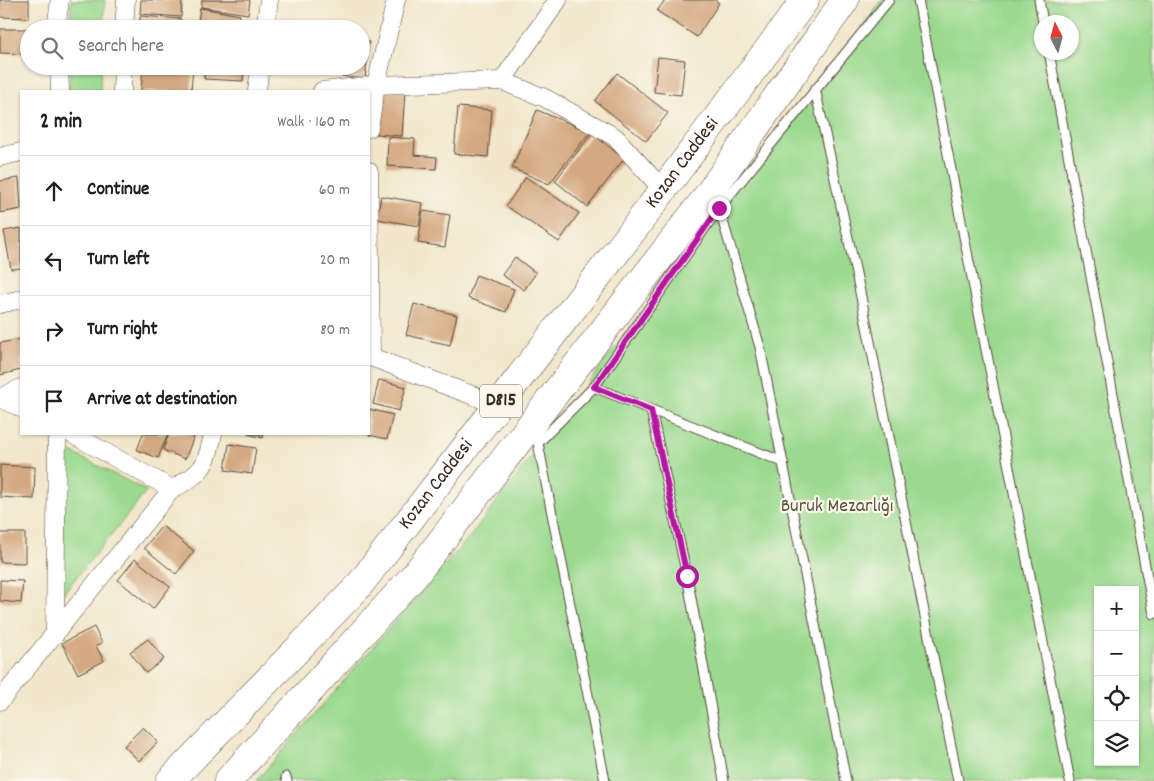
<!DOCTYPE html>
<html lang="en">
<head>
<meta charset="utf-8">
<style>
	body { margin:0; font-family:Dekko,sans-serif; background:#f6f6f6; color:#202124 }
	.controls { position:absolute; right:15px; bottom:15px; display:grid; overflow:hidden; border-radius:0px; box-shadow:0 1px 4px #0004 }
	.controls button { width:45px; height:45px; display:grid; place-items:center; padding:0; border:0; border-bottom:1px solid #e0e0e0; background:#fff; color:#202124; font:25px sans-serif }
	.compass { position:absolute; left:1034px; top:15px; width:45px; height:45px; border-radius:50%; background:#fff; box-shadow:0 1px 4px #0004; rotate:354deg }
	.stop { position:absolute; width:15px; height:15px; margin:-11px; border:4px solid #b5179e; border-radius:50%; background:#fff }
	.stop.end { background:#b5179e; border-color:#fff; box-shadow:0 1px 5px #0008 }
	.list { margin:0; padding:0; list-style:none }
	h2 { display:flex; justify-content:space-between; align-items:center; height:65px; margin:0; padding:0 20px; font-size:21px }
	h2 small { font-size:16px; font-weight:400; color:#757577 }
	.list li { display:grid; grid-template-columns:32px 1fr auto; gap:15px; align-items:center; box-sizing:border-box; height:70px; padding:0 20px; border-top:1px solid #e0e0e0 }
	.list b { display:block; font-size:19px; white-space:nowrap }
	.list em { font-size:16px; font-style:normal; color:#757577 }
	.icon { flex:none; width:28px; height:28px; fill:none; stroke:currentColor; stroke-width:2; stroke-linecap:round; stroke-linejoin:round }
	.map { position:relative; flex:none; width:1154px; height:781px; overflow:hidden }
	.search { position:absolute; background:#fff; box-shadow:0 1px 4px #0004; left:20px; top:20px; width:350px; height:55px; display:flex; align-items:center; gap:12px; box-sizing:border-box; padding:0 18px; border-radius:28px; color:#757577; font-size:19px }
	.panel { position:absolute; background:#fff; box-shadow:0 1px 4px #0004; left:20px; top:90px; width:350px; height:345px; border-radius:0px }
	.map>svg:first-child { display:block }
	.green { fill:#9ad98e; stroke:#6a8256; fill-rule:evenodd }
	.building { fill:#d4a981 }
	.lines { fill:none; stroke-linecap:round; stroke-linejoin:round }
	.lane-casing { stroke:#564638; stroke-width:11 }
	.street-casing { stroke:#564638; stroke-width:19 }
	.highway-casing { stroke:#564638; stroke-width:29 }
	.lane { stroke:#fff; stroke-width:9 }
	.street { stroke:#fff; stroke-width:18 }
	.highway { stroke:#fff; stroke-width:28 }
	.route { stroke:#b5179e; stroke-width:6 }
	.labels { text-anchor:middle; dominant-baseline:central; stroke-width:4.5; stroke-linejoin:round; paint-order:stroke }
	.shield { fill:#fbf7ec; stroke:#75685c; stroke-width:1 }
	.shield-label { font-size:19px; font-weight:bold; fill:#3b2a1e }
	.street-label { font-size:20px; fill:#3b2a1e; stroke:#fbf7ec }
	.park-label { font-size:20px; fill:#53563a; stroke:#fbf7ec }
</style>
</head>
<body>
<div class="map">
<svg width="1154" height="781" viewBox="0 0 1154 781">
	<rect width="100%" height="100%" fill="#fbf7ec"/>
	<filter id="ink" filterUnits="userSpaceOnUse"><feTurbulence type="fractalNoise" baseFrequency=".02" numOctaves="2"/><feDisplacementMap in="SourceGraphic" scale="10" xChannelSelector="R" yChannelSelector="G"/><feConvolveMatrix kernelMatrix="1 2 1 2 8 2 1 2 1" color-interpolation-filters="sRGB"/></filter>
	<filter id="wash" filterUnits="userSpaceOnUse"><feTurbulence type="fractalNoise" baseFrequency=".0096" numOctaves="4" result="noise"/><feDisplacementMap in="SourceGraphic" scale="20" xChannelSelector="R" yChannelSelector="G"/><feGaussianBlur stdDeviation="1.12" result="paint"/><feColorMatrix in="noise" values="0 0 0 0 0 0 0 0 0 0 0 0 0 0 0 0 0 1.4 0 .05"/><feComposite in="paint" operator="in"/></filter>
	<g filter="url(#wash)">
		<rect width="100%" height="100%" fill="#f2e7cc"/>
		<g class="green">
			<polygon points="71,0 105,0 103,29 70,29"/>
			<path d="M883 0H1154V781H256L471 535ZM1042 22H1072V52H1042ZM1098 590H1135V762H1098Z"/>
			<polygon points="70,66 101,66 100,91 69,91"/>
			<polygon points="61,447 147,491 57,601"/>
		</g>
		<g id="blocks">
			<g class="building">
				<polygon points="0,0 29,0 29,18 0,17"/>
				<polygon points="141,0 182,0 181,17 140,14"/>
				<polygon points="202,0 250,0 248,14 201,7"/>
				<polygon points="665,0 715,0 719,3 697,37 657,11"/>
				<polygon points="200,8 240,15 238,29 197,29"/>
				<polygon points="140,16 181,19 180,29 140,29"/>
				<polygon points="0,29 29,29 29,54 0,53"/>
				<polygon points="361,41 369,42 365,79 340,76 341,66 361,66"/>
				<polygon points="658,57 685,60 681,95 654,92"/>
				<polygon points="143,66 193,66 191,91 141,91"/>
				<polygon points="205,66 244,66 243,81 204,79"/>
				<polygon points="617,73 668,113 646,141 595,101"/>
				<polygon points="380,90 405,91 402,136 377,134"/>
				<polygon points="458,107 492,110 488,157 454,154"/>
				<polygon points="537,110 590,132 549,184 512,168"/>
				<polygon points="592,133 624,159 587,207 555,181"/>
				<polygon points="388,137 415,139 414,155 437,157 436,169 387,166"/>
				<polygon points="526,177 579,213 559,242 506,206"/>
				<polygon points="19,178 21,209 0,213 0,181"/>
				<polygon points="381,196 423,203 419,226 377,219"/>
				<polygon points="423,211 450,215 445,247 418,243"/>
				<polygon points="21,228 21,268 11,269 4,231"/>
				<polygon points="515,257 536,273 524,290 502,275"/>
				<polygon points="476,275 514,289 506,312 468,298"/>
				<polygon points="414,304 457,315 450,345 406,335"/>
				<polygon points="21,339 21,370 0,375 0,343"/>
				<polygon points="379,380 406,387 399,411 373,404"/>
				<polygon points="369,409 393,415 387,439 369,435"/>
				<polygon points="143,434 168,434 158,458 137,450"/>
				<polygon points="169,434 195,434 185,459 163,450"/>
				<polygon points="247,434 264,434 263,438"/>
				<polygon points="229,444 256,448 252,474 225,470"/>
				<polygon points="0,465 35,467 34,499 0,497"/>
				<polygon points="162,526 194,551 176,574 144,548"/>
				<polygon points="0,533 25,533 25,563 0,562"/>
				<polygon points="135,559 170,587 153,609 118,580"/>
				<polygon points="0,580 23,581 21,603 0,601"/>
				<polygon points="94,627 102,643 96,646 104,661 78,674 62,643"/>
				<polygon points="148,639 164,659 146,673 130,652"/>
				<polygon points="143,727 158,742 139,761 124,746"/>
			</g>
		</g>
	</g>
	<g filter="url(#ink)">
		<use href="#blocks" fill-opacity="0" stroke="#564638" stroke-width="1"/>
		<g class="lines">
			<defs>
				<g id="lane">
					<polyline points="918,0 1070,781"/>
					<polyline points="1039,0 1043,22"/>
					<polyline points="1049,52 1154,614"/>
					<polyline points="815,89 859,287 958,781"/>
					<polyline points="719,208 760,347 846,781"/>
					<polyline points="594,387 783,462"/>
					<polyline points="651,410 687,576 724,781"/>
					<polyline points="286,777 287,781"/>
					<polyline points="605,781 538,443 594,387 719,208 889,0"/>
				</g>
				<g id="street">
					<polyline points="56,29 60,0"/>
					<polyline points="124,29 126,0"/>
					<polyline points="265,29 269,0"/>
					<polyline points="59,66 60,91"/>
					<polyline points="502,81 558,0"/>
					<polyline points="122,91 123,66"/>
					<polyline points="257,91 260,66"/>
					<polyline points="322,91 376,85 502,81 545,98 615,137 663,190"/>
					<polyline points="369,128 376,85 396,0"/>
					<polyline points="0,157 21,152"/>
					<polyline points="369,171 371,357 498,405"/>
					<polyline points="0,304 21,299"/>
					<polyline points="0,398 21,408"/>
					<polyline points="0,398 21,388"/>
					<polyline points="72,434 172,489"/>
					<polyline points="55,635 57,434"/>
					<path d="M0 701 172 489C203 473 206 467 213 434"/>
				</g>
				<g id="highway">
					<path id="s1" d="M170 781 357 588 628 237 805 0"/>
					<polyline points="228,781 415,575 705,199 845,0"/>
				</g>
			</defs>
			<use href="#lane" class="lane-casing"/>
			<use href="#street" class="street-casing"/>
			<use href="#highway" class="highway-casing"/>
			<use href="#lane" class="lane"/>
			<use href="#street" class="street"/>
			<use href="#highway" class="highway"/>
		</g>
	</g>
	<g class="lines" filter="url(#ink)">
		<polyline class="route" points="687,576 651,410 594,387 719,208"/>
	</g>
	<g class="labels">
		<rect class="shield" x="480" y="384.5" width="42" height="33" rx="4"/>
		<g class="shield-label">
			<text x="501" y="401">D815</text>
		</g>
		<g class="street-label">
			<text stroke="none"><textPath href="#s1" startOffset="804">Kozan Caddesi</textPath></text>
			<text stroke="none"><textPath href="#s1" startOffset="399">Kozan Caddesi</textPath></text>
		</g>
		<g class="park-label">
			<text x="837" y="507">Buruk Mezarlığı</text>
		</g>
	</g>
</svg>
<div class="controls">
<button>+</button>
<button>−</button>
<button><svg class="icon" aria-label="locate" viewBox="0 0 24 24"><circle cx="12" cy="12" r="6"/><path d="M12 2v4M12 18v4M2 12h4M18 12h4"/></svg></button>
<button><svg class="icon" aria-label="layers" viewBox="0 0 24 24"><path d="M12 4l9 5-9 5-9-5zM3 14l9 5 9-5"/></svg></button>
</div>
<svg class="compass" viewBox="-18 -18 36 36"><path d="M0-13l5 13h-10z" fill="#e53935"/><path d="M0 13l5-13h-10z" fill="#757577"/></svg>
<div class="stop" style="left:687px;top:576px"></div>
<div class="stop end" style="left:719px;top:208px"></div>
<div class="search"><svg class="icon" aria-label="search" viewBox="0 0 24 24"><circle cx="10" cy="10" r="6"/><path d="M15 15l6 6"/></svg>Search here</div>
<section class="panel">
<h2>2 min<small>Walk · 160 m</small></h2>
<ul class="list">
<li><svg class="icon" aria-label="ahead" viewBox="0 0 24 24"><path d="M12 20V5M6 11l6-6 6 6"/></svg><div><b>Continue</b></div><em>60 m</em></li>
<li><svg class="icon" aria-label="left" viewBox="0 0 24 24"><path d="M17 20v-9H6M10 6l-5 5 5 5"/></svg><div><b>Turn left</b></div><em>20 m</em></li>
<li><svg class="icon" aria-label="right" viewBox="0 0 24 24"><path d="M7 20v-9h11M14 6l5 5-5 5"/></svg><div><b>Turn right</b></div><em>80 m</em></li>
<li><svg class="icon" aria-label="arrive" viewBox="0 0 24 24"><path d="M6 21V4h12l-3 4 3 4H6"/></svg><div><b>Arrive at destination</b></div></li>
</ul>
</section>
</div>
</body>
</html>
